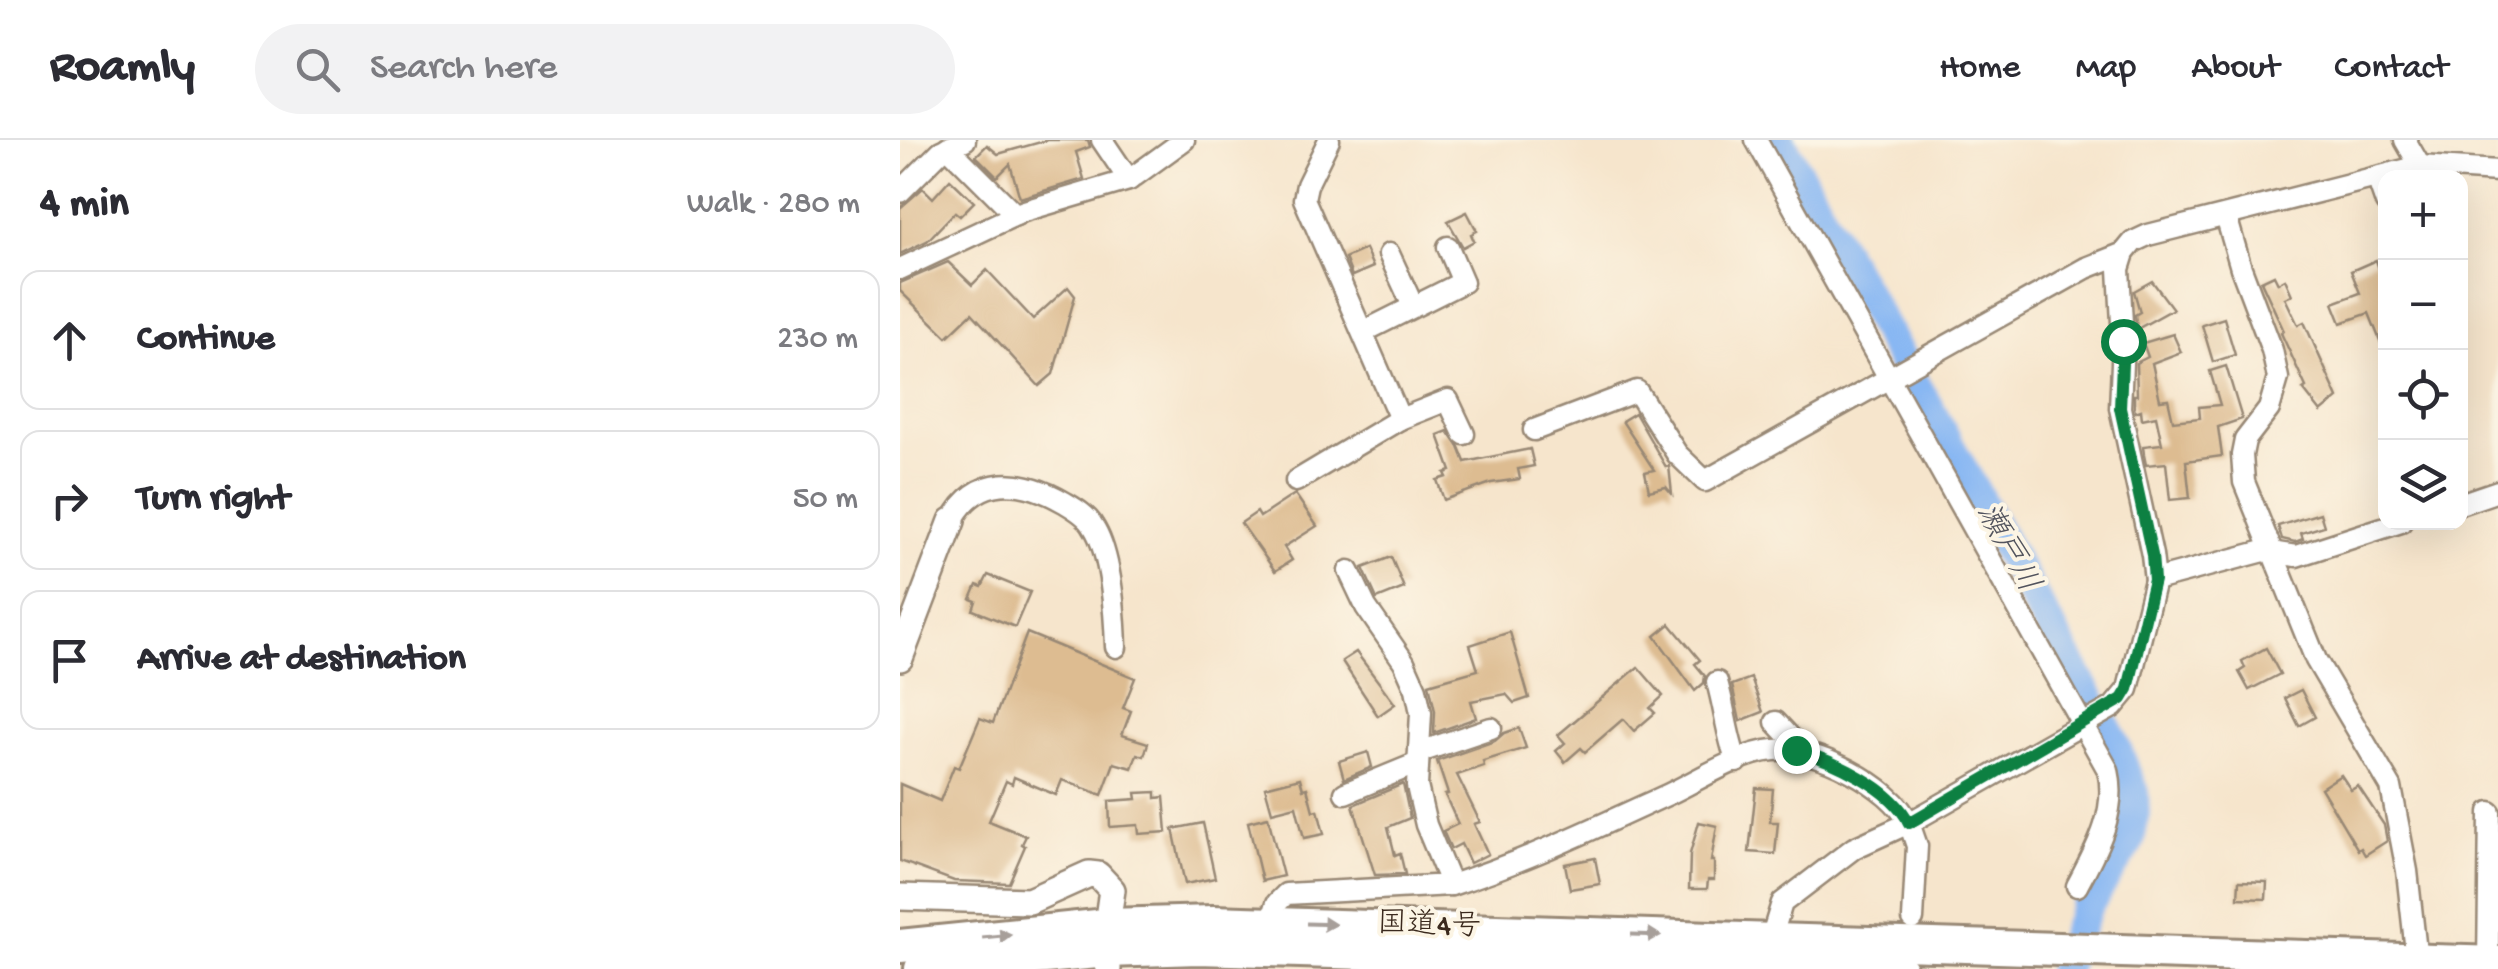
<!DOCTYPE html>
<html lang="en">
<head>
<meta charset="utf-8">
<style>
	body { margin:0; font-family:"Gochi Hand","Klee One",sans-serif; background:#f2f2f3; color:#2b2b33 }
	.controls { position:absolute; right:30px; top:30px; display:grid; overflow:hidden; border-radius:20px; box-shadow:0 10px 40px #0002 }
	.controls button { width:90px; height:90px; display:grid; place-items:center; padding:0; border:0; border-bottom:2px solid #e1e1e2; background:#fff; color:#2b2b33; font:50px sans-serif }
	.stop { position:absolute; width:30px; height:30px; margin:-22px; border:8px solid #0b8043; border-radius:50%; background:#fff }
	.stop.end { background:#0b8043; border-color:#fff; box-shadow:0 2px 10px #0008 }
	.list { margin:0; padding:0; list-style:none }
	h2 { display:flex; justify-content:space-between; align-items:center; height:130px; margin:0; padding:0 40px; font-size:42px }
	h2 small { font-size:32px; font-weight:400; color:#7c7c81 }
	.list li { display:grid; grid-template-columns:65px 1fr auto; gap:30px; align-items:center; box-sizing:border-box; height:140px; margin:0 20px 20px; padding:0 20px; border:2px solid #e1e1e2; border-radius:20px }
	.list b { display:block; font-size:38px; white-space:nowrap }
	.list em { font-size:32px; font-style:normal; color:#7c7c81 }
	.icon { flex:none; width:55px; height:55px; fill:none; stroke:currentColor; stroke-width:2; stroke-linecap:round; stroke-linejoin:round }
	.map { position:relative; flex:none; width:1598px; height:829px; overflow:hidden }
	header { display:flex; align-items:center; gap:60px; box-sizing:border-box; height:140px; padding:0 50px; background:#fff; border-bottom:2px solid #e1e1e2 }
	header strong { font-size:48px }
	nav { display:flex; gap:55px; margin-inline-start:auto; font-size:35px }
	.search { width:700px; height:90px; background:#f2f2f3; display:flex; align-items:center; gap:25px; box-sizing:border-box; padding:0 35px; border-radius:55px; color:#7c7c81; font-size:38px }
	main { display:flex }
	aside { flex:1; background:#fff }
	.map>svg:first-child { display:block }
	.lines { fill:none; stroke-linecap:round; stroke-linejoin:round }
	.river { stroke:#88b7f3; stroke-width:32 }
	.building { fill:#ddbc91 }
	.minor-casing { stroke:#988875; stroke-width:25 }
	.tertiary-casing { stroke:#988875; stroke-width:30 }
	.trunk-casing { stroke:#988875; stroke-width:38 }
	.minor { stroke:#fff; stroke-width:20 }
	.tertiary { stroke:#fff; stroke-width:25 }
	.trunk { stroke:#fff; stroke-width:32 }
	.oneway { fill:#a79f9a }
	.route { stroke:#0b8043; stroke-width:12 }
	.labels { text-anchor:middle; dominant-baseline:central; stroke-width:8; stroke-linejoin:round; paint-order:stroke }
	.street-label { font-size:30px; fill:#3b2a1e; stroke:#fcf5e5 }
	.water-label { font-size:32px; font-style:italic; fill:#52545e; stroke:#fcf5e5 }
</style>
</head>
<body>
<header>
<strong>Roamly</strong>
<div class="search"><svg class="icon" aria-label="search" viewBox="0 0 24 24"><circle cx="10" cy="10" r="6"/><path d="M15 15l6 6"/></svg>Search here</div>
<nav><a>Home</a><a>Map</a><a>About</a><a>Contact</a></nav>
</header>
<main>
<aside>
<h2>4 min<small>Walk · 280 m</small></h2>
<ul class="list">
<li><svg class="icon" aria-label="ahead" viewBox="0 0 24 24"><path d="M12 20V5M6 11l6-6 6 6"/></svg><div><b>Continue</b></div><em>230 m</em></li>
<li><svg class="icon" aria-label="right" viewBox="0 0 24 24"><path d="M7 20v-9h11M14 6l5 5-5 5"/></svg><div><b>Turn right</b></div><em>50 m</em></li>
<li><svg class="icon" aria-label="arrive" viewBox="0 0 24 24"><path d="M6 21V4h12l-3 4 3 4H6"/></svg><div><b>Arrive at destination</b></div></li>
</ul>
</aside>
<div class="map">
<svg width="1598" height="829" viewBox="0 0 1598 829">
	<rect width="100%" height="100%" fill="#fcf5e5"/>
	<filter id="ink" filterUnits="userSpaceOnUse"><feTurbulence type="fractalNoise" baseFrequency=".01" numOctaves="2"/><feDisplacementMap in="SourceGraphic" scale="20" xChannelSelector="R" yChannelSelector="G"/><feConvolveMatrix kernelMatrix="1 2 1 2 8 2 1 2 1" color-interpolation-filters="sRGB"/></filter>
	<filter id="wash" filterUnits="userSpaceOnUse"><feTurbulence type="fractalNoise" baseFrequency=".0048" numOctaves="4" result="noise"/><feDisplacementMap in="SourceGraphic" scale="40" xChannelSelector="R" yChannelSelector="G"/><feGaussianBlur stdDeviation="2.25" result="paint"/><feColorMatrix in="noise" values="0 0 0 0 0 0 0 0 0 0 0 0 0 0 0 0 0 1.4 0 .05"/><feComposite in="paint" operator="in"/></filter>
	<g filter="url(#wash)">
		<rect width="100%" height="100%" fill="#f6e5cc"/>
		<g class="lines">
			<polyline class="river" points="879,0 1212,599 1233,653 1234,674 1229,700 1186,767 1163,829"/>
		</g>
		<g id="blocks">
			<g class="building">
				<polygon points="148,0 188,0 190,7 176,12 184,39 120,58 110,24 97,37 76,16 87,5 98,14"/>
				<polygon points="50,39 74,62 60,76 55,72 27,101 0,114 0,68 23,48 33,58"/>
				<polygon points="567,72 577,91 571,94 574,101 563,107 548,81"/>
				<polygon points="465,109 473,127 452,136 445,118"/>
				<polygon points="1476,120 1479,129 1486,126 1485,213 1469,173 1441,183 1433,163 1460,153 1451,131"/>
				<polygon points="48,122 72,145 87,130 133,179 168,147 175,156 153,234 139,246 72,173 47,197 0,151 0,143"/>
				<polygon points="1374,135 1378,143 1385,139 1392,155 1385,158 1398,185 1404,182 1438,258 1421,272 1403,249 1406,247 1381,193 1384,191 1361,141"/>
				<polygon points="1252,141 1273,169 1237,189 1235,175 1240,172 1234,151"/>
				<polygon points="1324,178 1335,215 1313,222 1302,185"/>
				<polygon points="1273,194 1281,212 1252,223 1260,260 1268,259 1273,281 1300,278 1299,267 1320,265 1310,231 1326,226 1342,279 1318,287 1322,316 1286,321 1290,358 1270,360 1266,323 1246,325 1244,315 1243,306 1262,304 1256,276 1242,279 1241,270 1235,272 1234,267 1234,255 1237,255 1236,223 1248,217 1243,203"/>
				<polygon points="735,273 766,327 769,326 772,354 766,347 749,351 745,332 754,330 722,281"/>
				<polygon points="548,291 559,307 565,322 630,309 634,326 618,329 620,339 591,343 544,360 537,340 547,337 545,333 551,331 538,295"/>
				<polygon points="395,354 417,386 384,407 392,420 375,431 341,383 357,372 360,377"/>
				<polygon points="1420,373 1424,386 1401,393 1403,399 1395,402 1382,399 1378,386"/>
				<polygon points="491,417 504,448 477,459 463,428"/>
				<polygon points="88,435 130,452 115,487 73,470 76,461 71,459 77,445 82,447"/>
				<polygon points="770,484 800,520 795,524 805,536 804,543 795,551 755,496"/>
				<polygon points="610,492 629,558 614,563 606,554 571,561 576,578 534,593 535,571 529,544 578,530 570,505"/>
				<polygon points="127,493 235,538 223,568 231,571 222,595 248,603 244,616 237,614 232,628 214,623 202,655 162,640 156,655 114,637 112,644 106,641 89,681 126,696 122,704 125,706 109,743 54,741 0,721 0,644 40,661 54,626 59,628 80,578 93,583"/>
				<polygon points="1366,508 1380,534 1349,550 1339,532 1345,528 1342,521"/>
				<polygon points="456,512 495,564 478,576 442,521"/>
				<polygon points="738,527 763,556 750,568 755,573 734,591 723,579 685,612 681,608 665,622 656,611 665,603 658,595"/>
				<polygon points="851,538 863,572 840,581 832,545"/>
				<polygon points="1401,550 1415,577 1399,586 1385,558"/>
				<polygon points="619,588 626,608 583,621 584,626 557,635 580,682 574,684 588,714 570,723 561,704 551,709 543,691 558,684 545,655 548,654 537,621 595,601 604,593"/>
				<polygon points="468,612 472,627 444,639 439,621"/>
				<polygon points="1441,635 1451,650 1458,646 1484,685 1487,701 1465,715 1461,708 1458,710 1421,648"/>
				<polygon points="400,638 403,649 407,648 413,671 418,670 424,694 404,698 396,666 372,672 365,647"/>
				<polygon points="503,644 510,678 488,687 495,715 500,713 505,734 475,735 453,665"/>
				<polygon points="856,648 873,649 870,682 878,682 875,714 849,712"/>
				<polygon points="256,652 256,658 264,657 267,692 239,694 238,685 210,687 209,661 237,659 236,653"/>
				<polygon points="368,677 383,736 362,741 348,682"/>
				<polygon points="799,682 817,686 811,721 814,721 814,740 808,740 807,749 789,749 790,714"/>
				<polygon points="303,683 315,738 285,744 273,689"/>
				<polygon points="695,718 700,744 670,749 665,724"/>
				<polygon points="1339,741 1367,742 1366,759 1338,758"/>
			</g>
		</g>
	</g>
	<g filter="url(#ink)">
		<use href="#blocks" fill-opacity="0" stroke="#988875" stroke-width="2.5"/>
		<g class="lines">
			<defs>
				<g id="minor">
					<polyline points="202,0 229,40"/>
					<polyline points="429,0 407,45 404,59 500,279"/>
					<path d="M856 0 1208 630C1218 672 1196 710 1177 746"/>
					<polyline points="1505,0 1520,26"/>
					<polyline points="48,7 116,75"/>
					<polyline points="1477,37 1486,63"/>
					<polyline points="0,52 41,11 65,0"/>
					<polyline points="1326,76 1341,128 1372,210 1378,238 1369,269 1345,300 1342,315 1344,342 1416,520 1491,647 1507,731 1517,821"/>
					<polyline points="489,114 513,166"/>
					<polyline points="0,129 124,71 229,40 284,0"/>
					<polyline points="463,192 563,142 548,107"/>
					<polyline points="634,290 737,251 777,314 805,341 1186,128 1224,113"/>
					<polyline points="396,341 500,279 548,260 564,294"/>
					<polyline points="1560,364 1598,351"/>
					<path d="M52 381C77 333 122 338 164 362 174 368 187 375 193 386 211 413 215 475 216 507"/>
					<polyline points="1255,440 1364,411 1396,416 1501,382"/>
					<path d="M817 542C825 569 827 597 837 622"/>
					<polyline points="876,582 904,612"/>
					<polyline points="520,612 591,588"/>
					<polyline points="445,653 518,623"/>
					<path d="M551 745C626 721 697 687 769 654 801 639 839 613 874 610 915 606 992 646 1009 683L954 708 882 763 871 799"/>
					<polyline points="1013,779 1017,706 1009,683 1213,567 1228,549 1255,440 1252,415 1220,268 1223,201 1219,129 1224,113 1233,102 1248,95 1520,26 1598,31"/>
					<polyline points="371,782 377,763 386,754 551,745 526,685 517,646 521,573 516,549 504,522 466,467 449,431"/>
					<polyline points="1588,823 1590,672"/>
				</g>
				<g id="tertiary">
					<polyline points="0,518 52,381"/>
					<polyline points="0,757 129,761 189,734 198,735 212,750 207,785 208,829"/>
				</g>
				<g id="trunk">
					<polyline points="0,806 207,785 313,782 1598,823"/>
					<polyline points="21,829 207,811 298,808 1000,829"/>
				</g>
			</defs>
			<use href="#minor" class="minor-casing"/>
			<use href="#tertiary" class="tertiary-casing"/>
			<use href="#trunk" class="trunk-casing"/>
			<use href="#minor" class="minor"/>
			<use href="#tertiary" class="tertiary"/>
			<use href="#trunk" class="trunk"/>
		</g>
		<defs><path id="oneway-solid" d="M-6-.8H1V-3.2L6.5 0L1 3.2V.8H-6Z" transform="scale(2.5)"/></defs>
		<g class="oneway">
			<use href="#oneway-solid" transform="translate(421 784) rotate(2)"/>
			<use href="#oneway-solid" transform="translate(746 795) rotate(2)"/>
			<use href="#oneway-solid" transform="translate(97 796) rotate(-6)"/>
		</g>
	</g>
	<g class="lines" filter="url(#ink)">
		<path class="route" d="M896 610C932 620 993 648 1009 683L1222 559 1228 549 1254 440 1252 415 1220 268 1223 201"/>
	</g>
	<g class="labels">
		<g class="street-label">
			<text transform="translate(529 787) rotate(2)">国道4号</text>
		</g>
		<g class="water-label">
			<text transform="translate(1106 409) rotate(61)">瀬戸川</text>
		</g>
	</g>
</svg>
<div class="controls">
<button>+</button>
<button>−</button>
<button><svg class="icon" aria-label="locate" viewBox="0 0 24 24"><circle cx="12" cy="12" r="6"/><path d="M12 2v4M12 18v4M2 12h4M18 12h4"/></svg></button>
<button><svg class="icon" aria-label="layers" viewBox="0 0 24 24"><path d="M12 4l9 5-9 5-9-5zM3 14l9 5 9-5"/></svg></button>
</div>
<div class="stop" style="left:1223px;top:201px"></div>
<div class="stop end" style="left:896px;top:610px"></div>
</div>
</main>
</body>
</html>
